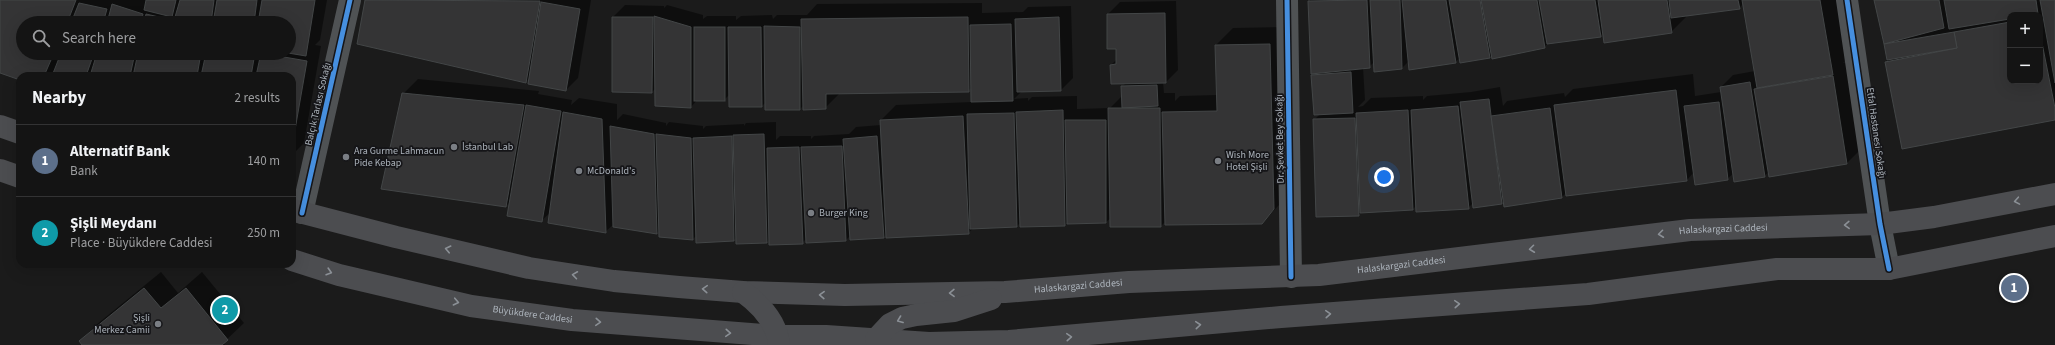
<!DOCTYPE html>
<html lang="en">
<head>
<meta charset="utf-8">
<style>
	body { margin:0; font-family:"Source Sans 3",sans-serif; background:#1d1d1d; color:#f1f3f6 }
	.controls { position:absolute; right:12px; top:12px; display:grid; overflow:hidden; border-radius:8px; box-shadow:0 4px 16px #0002 }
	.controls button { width:36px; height:36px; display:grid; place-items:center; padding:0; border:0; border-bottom:1px solid #333334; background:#141414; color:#f1f3f6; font:20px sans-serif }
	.you { position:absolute; left:1384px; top:177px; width:14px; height:14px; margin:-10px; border:3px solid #fff; border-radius:50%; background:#1a73e8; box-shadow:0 0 0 6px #1a73e833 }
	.badge { display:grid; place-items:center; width:26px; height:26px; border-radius:50%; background:#7a7e84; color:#fff; font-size:13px; font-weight:700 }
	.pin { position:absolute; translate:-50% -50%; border:2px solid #fff; box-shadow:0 1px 4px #0006 }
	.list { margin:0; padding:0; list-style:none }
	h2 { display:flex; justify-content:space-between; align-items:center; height:52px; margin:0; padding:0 16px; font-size:17px }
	h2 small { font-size:13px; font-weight:400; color:#9d9ea0 }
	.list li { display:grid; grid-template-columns:26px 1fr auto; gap:12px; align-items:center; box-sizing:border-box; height:72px; padding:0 16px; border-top:1px solid #333334 }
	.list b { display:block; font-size:15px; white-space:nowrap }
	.list p { margin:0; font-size:13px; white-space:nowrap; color:#9d9ea0 }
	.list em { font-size:13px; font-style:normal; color:#9d9ea0 }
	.icon { flex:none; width:22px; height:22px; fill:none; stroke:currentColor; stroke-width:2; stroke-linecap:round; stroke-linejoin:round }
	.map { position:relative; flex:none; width:2055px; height:345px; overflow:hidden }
	.search { position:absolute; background:#141414; box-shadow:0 4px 16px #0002; left:16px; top:16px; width:280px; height:44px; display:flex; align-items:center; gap:10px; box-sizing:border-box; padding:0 14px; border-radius:22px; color:#9d9ea0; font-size:15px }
	.panel { position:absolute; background:#141414; box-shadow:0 4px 16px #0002; left:16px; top:72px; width:280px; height:196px; border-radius:12px }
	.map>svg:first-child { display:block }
	.shadow { fill:#0007; fill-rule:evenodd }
	.building { fill:#343435; stroke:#434647 }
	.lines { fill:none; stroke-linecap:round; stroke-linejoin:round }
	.minor { stroke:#4f5254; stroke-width:22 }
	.primary { stroke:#4c4d50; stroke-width:22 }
	.cycleway-casing { stroke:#151518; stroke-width:8 }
	.cycleway { stroke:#468fdf; stroke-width:5 }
	.oneway { stroke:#8b9096 }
	.poi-dot { fill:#7a7e84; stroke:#151518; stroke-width:1.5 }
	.labels { text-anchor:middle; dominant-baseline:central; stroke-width:3.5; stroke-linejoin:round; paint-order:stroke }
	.street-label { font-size:10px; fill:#adb4bc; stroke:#151518 }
	.poi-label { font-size:10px; fill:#adb4bc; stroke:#151518; text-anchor:start }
</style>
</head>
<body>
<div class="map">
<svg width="2055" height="345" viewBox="0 0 2055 345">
	<rect width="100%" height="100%" fill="#1b1b1b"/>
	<g class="shadow">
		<path d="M0 0H327L320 40 315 45 321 46 304 143 292 155V76H54L56 69 49 76H20V79L0 71ZM23 23H289V53H23Z"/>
		<polygon points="366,0 591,0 578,78 566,90 530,78 525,82 358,43"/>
		<path d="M1310 0H1837L1847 59 1843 63 1847 62 1862 148 1847 163 1770 176 1769 172 1764 176 1734 173 1727 179 1694 172 1687 180 1566 193 1562 197 1505 205 1504 200 1501 203H1473L1468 208 1417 205 1412 210 1362 212 1358 215 1314 120 1320 114 1312 76 1316 72ZM1744 3 1755 71 1733 75 1721 87V92L1695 96 1693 74 1573 89 1565 97 1564 93 1507 101 1503 106 1500 87 1471 92 1427 96 1423 100V96L1371 98 1363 106 1358 107 1365 100 1363 67H1369L1374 62 1402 68 1409 61 1455 62 1460 58 1490 57 1492 55 1544 47 1549 42 1600 36 1603 33 1671 32 1686 17V15L1739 8Z"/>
		<path d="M1875 0H2055V119L1887 62 1885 44ZM2010 15H2040V81H2010Z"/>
		<polygon points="1176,1 1178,70 1166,82 1163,82 1164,93 1175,93 1175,101 1180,96 1217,95 1216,45 1233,28 1287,27 1279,205 1262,223 1166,221 1161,226 1111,218 1106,222 1068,223 1068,221 1064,225 1021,222 1017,226 974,228 968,233 887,234 884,237 850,236 846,240 806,239 802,243 770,239 767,242 737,237 734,240 697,235 693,239 660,230 657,233 614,224 605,232 551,212 541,221 510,202 506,206 403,94 418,79 539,91 538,94 572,100 571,105 579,98 617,104 617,120 623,114 666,123 666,126 669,122 703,126 703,129 706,126 744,124 744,126 746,123 776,122 776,140 780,136 811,136 811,139 814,136 849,134 856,127 881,125 881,120 896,105 972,102 972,87 968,91 840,93 825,108 804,105 800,109 766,102 762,106 730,94 724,100 697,100 691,107 656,88 652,92 613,17 625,5 664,6 664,8 667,5 703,15 703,19 707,16 736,16 736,20 741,16 772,15 773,19 777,15 807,15 817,4 982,3 982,13 1023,12 1028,7 1071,6 1073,78 1061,90 1022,91 1014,99 1028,98 1028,101 1032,97 1077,96 1077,109 1110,108 1123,95 1122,87 1126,83 1111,65 1117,59 1117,48 1108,14 1120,2"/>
		<polygon points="161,272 178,293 202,272 244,323 223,343 225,345 83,345 80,342 96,325"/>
	</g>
	<g class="building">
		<polygon points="0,0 76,0 67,23 23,23 23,53 54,53 44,76 20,76 20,80 0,73"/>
		<polygon points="146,0 176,0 172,17 144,10"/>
		<polygon points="180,0 214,0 211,23 202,23 175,17"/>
		<polygon points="217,0 257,0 254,23 213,23"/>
		<polygon points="262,0 315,0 306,56 288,53 289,23 258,23"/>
		<polygon points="365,0 540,1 526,83 357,44"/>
		<polygon points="1367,0 1370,68 1311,74 1308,1"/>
		<polygon points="1370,0 1400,0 1402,69 1374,72"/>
		<polygon points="1402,0 1446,0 1456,63 1409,70"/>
		<polygon points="1449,0 1480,0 1490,58 1460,63"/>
		<polygon points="1481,0 1537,0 1545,48 1492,59"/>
		<polygon points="1539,0 1595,0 1601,37 1547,44"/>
		<polygon points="1598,0 1667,0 1672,33 1604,43"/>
		<polygon points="1669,0 1738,0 1740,9 1671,18"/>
		<polygon points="1742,0 1820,0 1833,75 1757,88"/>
		<polygon points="1874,0 1939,0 1944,28 1884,44"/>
		<polygon points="1944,0 2036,0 2038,14 2010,15 2010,19 1949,29"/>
		<polygon points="2040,0 2055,0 2055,83"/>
		<polygon points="541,2 580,9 566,91 528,84"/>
		<polygon points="79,3 107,9 103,23 71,23"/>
		<polygon points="112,4 143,14 141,23 107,23"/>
		<polygon points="1165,13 1166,83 1111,84 1110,65 1116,64 1116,49 1107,49 1107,14"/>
		<polygon points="146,14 185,23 144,23"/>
		<polygon points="654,16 691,27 691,108 655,106"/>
		<polygon points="612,17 653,17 652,93 612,92"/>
		<polygon points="968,17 969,92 826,94 826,109 803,110 801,19"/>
		<polygon points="1059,17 1061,91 1017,92 1015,19"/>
		<polygon points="2010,22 2010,81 2040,81 2040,33 2055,108 2055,120 1902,149 1885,62 1957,48 1954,32"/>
		<polygon points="1011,24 1013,101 971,102 970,25"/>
		<polygon points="764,26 800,27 800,110 765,110"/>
		<rect x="694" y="27" width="31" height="74"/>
		<polygon points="728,27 761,27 762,107 729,107"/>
		<polygon points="1954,32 1957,48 1887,60 1884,44"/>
		<polygon points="1270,44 1274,209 1262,224 1165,225 1162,112 1217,111 1215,45"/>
		<polygon points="61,53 94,53 86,76 52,76"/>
		<polygon points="97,53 135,53 130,76 90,76"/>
		<polygon points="138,53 201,53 197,76 133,76"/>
		<polygon points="206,53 255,53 251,76 201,76"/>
		<polygon points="261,53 307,61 292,147 292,76 256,76"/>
		<polygon points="1351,72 1353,113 1314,115 1311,75"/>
		<polygon points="1833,76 1847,164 1769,177 1754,89"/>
		<polygon points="1750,82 1765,177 1734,182 1720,87"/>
		<polygon points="1157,85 1158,106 1122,108 1121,86"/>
		<polygon points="1676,90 1687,181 1566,196 1554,105"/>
		<polygon points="402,93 524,105 506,207 381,189"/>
		<polygon points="1489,99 1502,204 1473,208 1460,102"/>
		<polygon points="1719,102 1728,180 1695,185 1684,106"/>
		<polygon points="526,105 561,111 542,222 507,216"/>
		<polygon points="1458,106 1469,209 1416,212 1411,110"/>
		<polygon points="1108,108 1160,108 1161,227 1110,227"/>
		<polygon points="1550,108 1562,198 1504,207 1491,116"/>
		<polygon points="1063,110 1065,226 1020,227 1016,112"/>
		<polygon points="1408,110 1413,210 1360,213 1356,113"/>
		<polygon points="563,112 602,119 606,233 548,223"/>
		<polygon points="1014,113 1017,227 970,229 967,114"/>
		<polygon points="963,116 969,234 886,238 880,120"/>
		<polygon points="1355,118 1359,216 1316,217 1313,119"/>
		<polygon points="1065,120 1106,120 1106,223 1067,224"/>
		<polygon points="610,126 654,134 657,234 613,227"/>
		<polygon points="656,134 691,138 693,240 659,237"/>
		<polygon points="764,134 767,243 736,244 733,135"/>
		<polygon points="732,136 734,241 696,243 693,138"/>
		<polygon points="877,136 884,238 850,240 843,139"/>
		<polygon points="842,146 846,241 806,243 801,147"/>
		<polygon points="799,147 803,244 769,245 767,148"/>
		<polygon points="144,288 161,308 186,288 228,340 222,345 82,345 79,341"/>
	</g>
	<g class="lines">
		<g class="minor">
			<polyline points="1287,0 1291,277"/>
			<polyline points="1847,0 1880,224 1889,269"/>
			<polyline points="302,213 350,0"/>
		</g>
		<g class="primary">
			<polyline points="0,126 20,133"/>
			<polyline points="0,170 20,177"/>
			<path id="s1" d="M292 210 396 237 529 268 614 281 679 287 743 292 845 295 1005 292 1129 282 1319 275 1690 230 1880 224 1934 217 2055 194"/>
			<path id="s2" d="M292 260 339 275 471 306 572 320 778 336H826L929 343 1009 341 1281 317 1588 294 1777 269H1889L2055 236"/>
			<path d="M743 292C761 305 777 323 779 345"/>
			<polyline points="876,339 890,324 902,318 916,315 954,311 991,299"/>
		</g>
		<defs>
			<g id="cycleway">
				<polyline points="1287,0 1291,277"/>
				<polyline points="1847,0 1880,224 1889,269"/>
				<polyline points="302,213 350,0"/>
			</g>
		</defs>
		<use href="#cycleway" class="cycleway-casing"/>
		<use href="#cycleway" class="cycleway"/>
	</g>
	<defs><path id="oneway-chevron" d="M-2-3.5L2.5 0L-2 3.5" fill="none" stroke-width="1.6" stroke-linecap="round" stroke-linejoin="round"/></defs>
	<g class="oneway">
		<use href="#oneway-chevron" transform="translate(2017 201) rotate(170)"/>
		<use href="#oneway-chevron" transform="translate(1847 225) rotate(178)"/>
		<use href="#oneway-chevron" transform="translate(1661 234) rotate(173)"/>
		<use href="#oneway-chevron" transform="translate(448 249) rotate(-167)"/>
		<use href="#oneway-chevron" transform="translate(1532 249) rotate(173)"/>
		<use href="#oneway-chevron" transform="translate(329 272) rotate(17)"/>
		<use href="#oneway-chevron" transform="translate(575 275) rotate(-172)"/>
		<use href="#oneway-chevron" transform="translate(705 289) rotate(-176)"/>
		<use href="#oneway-chevron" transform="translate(952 293) rotate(179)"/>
		<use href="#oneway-chevron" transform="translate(822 295) rotate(-178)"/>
		<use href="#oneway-chevron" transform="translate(456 302) rotate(12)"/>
		<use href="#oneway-chevron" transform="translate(1457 304) rotate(-4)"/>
		<use href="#oneway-chevron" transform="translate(1328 314) rotate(-4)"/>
		<use href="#oneway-chevron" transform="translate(900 320) rotate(159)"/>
		<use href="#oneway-chevron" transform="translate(598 322) rotate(4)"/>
		<use href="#oneway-chevron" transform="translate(1198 325) rotate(-5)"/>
		<use href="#oneway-chevron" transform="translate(728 333) rotate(4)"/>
		<use href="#oneway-chevron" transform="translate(1069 337) rotate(-4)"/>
	</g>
	<g class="poi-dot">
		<circle cx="454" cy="147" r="4"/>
		<circle cx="346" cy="157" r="4"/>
		<circle cx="1218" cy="161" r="4"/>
		<circle cx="579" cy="171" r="4"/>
		<circle cx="811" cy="213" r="4"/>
		<circle cx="158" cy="324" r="4"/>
	</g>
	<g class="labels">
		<g class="street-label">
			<text transform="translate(318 104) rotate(-77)">Balçık Tarlası Sokağı</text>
			<text transform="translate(1876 133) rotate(82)">Etfal Hastanesi Sokağı</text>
			<text transform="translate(1280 139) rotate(-91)">Dr. Şevket Bey Sokağı</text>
			<text stroke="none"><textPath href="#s1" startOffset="1443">Halaskargazi Caddesi</textPath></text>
			<text stroke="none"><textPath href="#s1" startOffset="1119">Halaskargazi Caddesi</textPath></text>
			<text stroke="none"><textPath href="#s1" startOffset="795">Halaskargazi Caddesi</textPath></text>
			<text stroke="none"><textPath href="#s2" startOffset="247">Büyükdere Caddesi</textPath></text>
		</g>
		<g class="poi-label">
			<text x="462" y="147">İstanbul Lab</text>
			<text x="354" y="151">Ara Gurme Lahmacun<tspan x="354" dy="12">Pide Kebap</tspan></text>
			<text x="1226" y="155">Wish More<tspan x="1226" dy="12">Hotel Şişli</tspan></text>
			<text x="587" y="171">McDonald's</text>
			<text x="819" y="213">Burger King</text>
			<text x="150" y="318" text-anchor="end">Şişli<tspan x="150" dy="12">Merkez Camii</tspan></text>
		</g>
	</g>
</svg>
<div class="controls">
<button>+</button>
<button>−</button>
</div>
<div class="you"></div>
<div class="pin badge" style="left:2014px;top:288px;background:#5c6f8a">1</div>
<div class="pin badge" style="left:225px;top:310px;background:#0f9aa8">2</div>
<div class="search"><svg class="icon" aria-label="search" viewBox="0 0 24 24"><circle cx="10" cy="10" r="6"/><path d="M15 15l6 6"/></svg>Search here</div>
<section class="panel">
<h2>Nearby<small>2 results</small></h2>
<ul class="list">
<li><span class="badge" style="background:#5c6f8a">1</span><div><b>Alternatif Bank</b><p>Bank</p></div><em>140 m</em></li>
<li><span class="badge" style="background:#0f9aa8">2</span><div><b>Şişli Meydanı</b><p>Place · Büyükdere Caddesi</p></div><em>250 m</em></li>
</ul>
</section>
</div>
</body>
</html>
